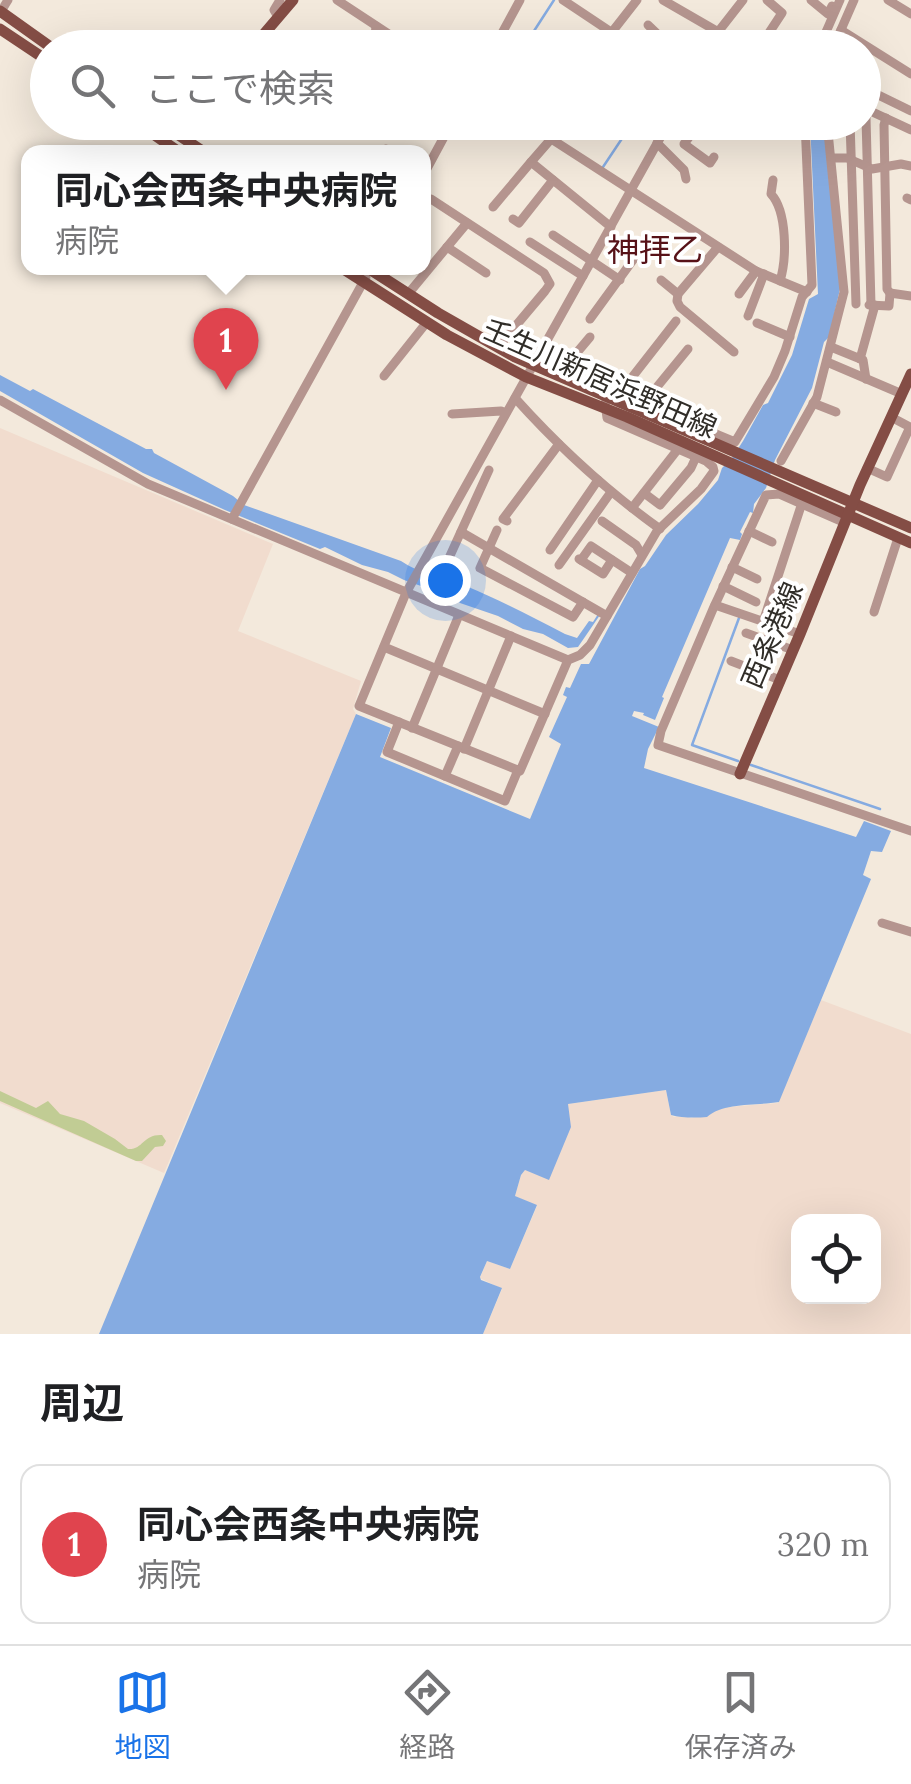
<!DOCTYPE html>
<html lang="ja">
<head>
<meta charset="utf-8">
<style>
	body { margin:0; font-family:Lora,"Noto Sans JP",serif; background:#f6f6f6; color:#202124 }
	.controls { position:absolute; right:30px; bottom:30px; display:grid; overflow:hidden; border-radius:20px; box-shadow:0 10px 40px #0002 }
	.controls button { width:90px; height:90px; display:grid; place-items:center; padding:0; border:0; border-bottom:2px solid #e0e0e0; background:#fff; color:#202124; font:50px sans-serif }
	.you { position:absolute; left:445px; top:580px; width:35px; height:35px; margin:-25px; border:8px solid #fff; border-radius:50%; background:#1a73e8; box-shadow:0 0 0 15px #1a73e833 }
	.badge { display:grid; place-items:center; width:65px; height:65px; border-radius:50%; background:#1a73e8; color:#fff; font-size:32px; font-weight:700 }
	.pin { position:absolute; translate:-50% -82px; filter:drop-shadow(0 2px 5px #0008) }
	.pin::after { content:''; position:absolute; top:52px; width:35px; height:30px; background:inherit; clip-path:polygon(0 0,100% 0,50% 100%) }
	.popup { position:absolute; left:21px; top:145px; width:410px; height:130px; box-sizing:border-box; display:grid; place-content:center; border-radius:20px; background:#fff; filter:drop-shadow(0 2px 8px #0005); font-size:32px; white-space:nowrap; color:#757577 }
	.popup b { font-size:38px; color:#202124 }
	.popup::after { content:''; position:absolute; left:50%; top:100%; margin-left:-20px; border:20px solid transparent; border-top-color:#fff }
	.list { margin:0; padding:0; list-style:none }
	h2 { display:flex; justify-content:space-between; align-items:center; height:130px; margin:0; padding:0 40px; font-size:42px }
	h2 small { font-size:32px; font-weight:400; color:#757577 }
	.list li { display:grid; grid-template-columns:65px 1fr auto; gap:30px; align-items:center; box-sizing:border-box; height:160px; margin:0 20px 20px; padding:0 20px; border:2px solid #e0e0e0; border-radius:20px }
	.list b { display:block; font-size:38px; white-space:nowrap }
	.list p { margin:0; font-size:32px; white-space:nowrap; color:#757577 }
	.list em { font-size:32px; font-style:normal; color:#757577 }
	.icon { flex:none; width:55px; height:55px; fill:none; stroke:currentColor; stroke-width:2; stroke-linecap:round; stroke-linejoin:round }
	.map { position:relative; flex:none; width:911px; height:1334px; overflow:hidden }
	.search { position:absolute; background:#fff; box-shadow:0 10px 40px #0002; left:30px; right:30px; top:30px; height:110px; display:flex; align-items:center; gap:25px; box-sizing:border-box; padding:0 35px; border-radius:55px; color:#757577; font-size:38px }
	.sheet { height:310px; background:#fff }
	nav { display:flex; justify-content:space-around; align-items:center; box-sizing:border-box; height:140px; border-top:2px solid #e0e0e0; background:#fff; font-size:28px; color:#757577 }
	nav a { display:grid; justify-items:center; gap:5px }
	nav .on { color:#1a73e8 }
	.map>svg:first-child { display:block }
	.industrial { fill:#f1dcce; fill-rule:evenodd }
	.green { fill:#c1cc94 }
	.water { fill:#85abe1 }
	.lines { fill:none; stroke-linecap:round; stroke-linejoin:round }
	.stream { stroke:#85abe1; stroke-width:2.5 }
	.minor { stroke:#b5958f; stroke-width:9 }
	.major { stroke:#844d45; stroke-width:11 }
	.labels { text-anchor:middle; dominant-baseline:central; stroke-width:8; stroke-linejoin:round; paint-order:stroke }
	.street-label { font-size:28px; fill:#302d28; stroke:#fff }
	.quarter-label { font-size:32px; fill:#571218; stroke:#fff }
</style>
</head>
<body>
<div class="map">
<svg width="911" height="1334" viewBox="0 0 911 1334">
	<rect width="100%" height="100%" fill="#f3e9dc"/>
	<g class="industrial">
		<polygon points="0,428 273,544 238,631 361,681 353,709 356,714 164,1173 0,1103"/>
		<path d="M821 1000 911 1034 910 1334H483L502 1289 480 1278 487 1261 510 1269 537 1206 515 1196 521 1175 525 1170 549 1179 568 1104 666 1090 671 1115 674 1117 686 1115 691 1118 727 1107 778 1103ZM798 1222H874V1296H798Z"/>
	</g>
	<path class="green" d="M0 1091 36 1108 48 1101 60 1114 84 1121 115 1139 128 1149C143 1150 143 1134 162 1135L166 1141 163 1146 155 1147 142 1161H136L0 1101Z"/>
	<g class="water">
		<path d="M810 123H824L840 289 829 337 824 342 812 388 775 460 766 488 754 504 753 513 750 512 740 532 742 534 740 540 730 538 662 697 664 698 655 720 643 715 644 713 634 711 632 716 659 727 648 749 644 768 856 837 864 821 891 831 882 852 871 851 863 875 871 879 779 1102C757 1106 723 1102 707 1117 696 1118 681 1118 671 1115L666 1090 568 1104 571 1127 549 1180 525 1170 521 1175 515 1196 537 1205 510 1269 487 1261 480 1277 481 1280 502 1288 483 1334H99L356 714 391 728 380 757 530 819 561 744 549 737 567 697 563 695 566 687 570 688 581 664H589L640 569 645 566 666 535 698 504 718 480 722 468 732 458 743 441 763 405 768 403 792 355 809 299 818 294Z"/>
		<path d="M0 375 30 391 33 389 146 449H152L154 453 233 496 244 505 401 561C420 574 443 577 466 586 500 600 532 617 565 634L577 638 589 621 593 622 598 614 600 615 578 647 568 648 543 634 523 629 498 616 460 603C453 594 436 592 425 584L421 586 404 580 388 572 362 565 325 547 320 549 225 510 143 473 0 391Z"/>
	</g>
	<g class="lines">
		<g class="stream">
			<polyline points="523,48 554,0"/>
			<polyline points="603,167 633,122"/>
			<polyline points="738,761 692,745 739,618"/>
			<polyline points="751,765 880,809"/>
		</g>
		<g class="minor">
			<polyline points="337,0 410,48"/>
			<polyline points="563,0 635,48"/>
			<polyline points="663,0 746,48"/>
			<polyline points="811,0 828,14 832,6"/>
			<polyline points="888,0 911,14"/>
			<polyline points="0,13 8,0"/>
			<polyline points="278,17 274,10 280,0"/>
			<polyline points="648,25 672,48"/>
			<polyline points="841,30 911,74"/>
			<polyline points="612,32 637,0"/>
			<polyline points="374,48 376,26"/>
			<polyline points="494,48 520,0"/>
			<polyline points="675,48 678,41 691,48"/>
			<polyline points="710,48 718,32 743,0"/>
			<polyline points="759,48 782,13 767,0"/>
			<polyline points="819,48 840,0"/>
			<polyline points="833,48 854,0"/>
			<polyline points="864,88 911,111"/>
			<polyline points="866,109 911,130"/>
			<polyline points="868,110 866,118 871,305"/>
			<polyline points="886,118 884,125 887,289 890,293"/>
			<polyline points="412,122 424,131 433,122"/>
			<polyline points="525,122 756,271 807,292"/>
			<polyline points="644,122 663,133"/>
			<polyline points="700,122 684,144 710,163 714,157"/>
			<polyline points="850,122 856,304"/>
			<polyline points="381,125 387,129 390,122"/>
			<polyline points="551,139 531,162 611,227"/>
			<polyline points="657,143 684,170 686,179"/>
			<polyline points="386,149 392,152"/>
			<polyline points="831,158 847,158 872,169 901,164 911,166"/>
			<polyline points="424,174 452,122"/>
			<path d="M773 180 771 194C787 211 787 258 780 281"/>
			<polyline points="907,198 911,200"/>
			<polyline points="431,199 544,273 550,284 545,291 498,347"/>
			<polyline points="493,207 531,162"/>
			<polyline points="513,219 519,223 553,180"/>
			<polyline points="553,235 620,280"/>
			<polyline points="530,242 583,276"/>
			<polyline points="447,247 486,273"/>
			<polyline points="718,247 678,294 677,301 680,307 734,352"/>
			<polyline points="661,280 678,294"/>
			<polyline points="408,294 467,223"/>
			<polyline points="739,294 756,271"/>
			<polyline points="869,305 889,306 890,293 911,296"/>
			<polyline points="748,316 764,274"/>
			<polyline points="590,319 638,253"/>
			<polyline points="676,321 619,394 735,442 774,377 785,351 802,297 812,285 805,122"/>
			<polyline points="757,323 790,337"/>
			<polyline points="831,347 863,360 866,379"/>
			<polyline points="860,359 875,305"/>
			<polyline points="827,362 902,394"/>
			<polyline points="558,375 590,337"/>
			<polyline points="384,376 427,322"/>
			<path d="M515 398C559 447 607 491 660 529"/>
			<polyline points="0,400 148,484 568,660"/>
			<polyline points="605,403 607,418 706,461 713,467 714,471 701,489 657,531 590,645 580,655 568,660 520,771 359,706 406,593 669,122"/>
			<polyline points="813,403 836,412"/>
			<polyline points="643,404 688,349"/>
			<polyline points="452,414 501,411 506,413"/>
			<polyline points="781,461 817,397 844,292 827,122"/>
			<polyline points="867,468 887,477 910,427 891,417"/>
			<polyline points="644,493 660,505 691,468 696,457"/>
			<polyline points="632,508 678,449"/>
			<polyline points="232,519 366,277"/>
			<polyline points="507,521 503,519 559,444"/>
			<polyline points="602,521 636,545 642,555"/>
			<polyline points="845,523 779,494 766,495 713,609 661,731 658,745 911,831"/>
			<polyline points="497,530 480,568 573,617 583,602"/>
			<polyline points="749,531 772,542"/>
			<polyline points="461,532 607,616"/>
			<polyline points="550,550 598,480"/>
			<polyline points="579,559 603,574 612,560"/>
			<polyline points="581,560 591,546 632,573"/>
			<polyline points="559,565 611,492"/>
			<polyline points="732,567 757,579"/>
			<polyline points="444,569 489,470"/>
			<polyline points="723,586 756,602"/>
			<polyline points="715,605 800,634"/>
			<polyline points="874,612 898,538"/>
			<polyline points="763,622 802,503"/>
			<polyline points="746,633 793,650"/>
			<polyline points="384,647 545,714"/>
			<polyline points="731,661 780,680"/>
			<polyline points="399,722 387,752 505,801 518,770"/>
			<polyline points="412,728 459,615"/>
			<polyline points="464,749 511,636"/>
			<polyline points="445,776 458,746"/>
			<polyline points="882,923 911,932"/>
		</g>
		<g class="major">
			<polyline points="0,11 52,48"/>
			<polyline points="0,29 48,61"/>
			<polyline points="252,48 293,0"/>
			<polyline points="136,122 179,152"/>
			<polyline points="159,122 204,152"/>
			<polyline points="342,268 447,335 526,377 627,417 911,543"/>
			<polyline points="368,268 438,313 515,357 911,528"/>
			<polyline points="740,774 800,634 860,485 911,374"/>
		</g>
	</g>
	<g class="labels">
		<g class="street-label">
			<text transform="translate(600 378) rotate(24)">壬生川新居浜野田線</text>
			<text transform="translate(772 635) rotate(-67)">西条港線</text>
		</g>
		<g class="quarter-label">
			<text x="655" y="249">神拝乙</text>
		</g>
	</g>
</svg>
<div class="controls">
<button><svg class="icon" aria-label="locate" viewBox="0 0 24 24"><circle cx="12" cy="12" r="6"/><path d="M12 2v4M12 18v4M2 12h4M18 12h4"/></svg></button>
</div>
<div class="you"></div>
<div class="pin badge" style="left:226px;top:390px;background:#e0444e">1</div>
<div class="popup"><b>同心会西条中央病院</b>病院</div>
<div class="search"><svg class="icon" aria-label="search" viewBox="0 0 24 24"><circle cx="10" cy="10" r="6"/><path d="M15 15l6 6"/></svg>ここで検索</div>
</div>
<section class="sheet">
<h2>周辺<small></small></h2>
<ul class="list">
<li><span class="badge" style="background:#e0444e">1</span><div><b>同心会西条中央病院</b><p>病院</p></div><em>320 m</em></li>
</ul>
</section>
<nav>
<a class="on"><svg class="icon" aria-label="map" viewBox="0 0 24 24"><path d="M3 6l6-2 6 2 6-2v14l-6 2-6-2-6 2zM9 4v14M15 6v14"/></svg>地図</a>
<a><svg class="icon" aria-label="directions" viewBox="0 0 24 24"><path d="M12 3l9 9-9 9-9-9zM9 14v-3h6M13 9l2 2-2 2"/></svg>経路</a>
<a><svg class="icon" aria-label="saved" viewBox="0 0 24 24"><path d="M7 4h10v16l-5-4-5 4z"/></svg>保存済み</a>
</nav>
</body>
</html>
